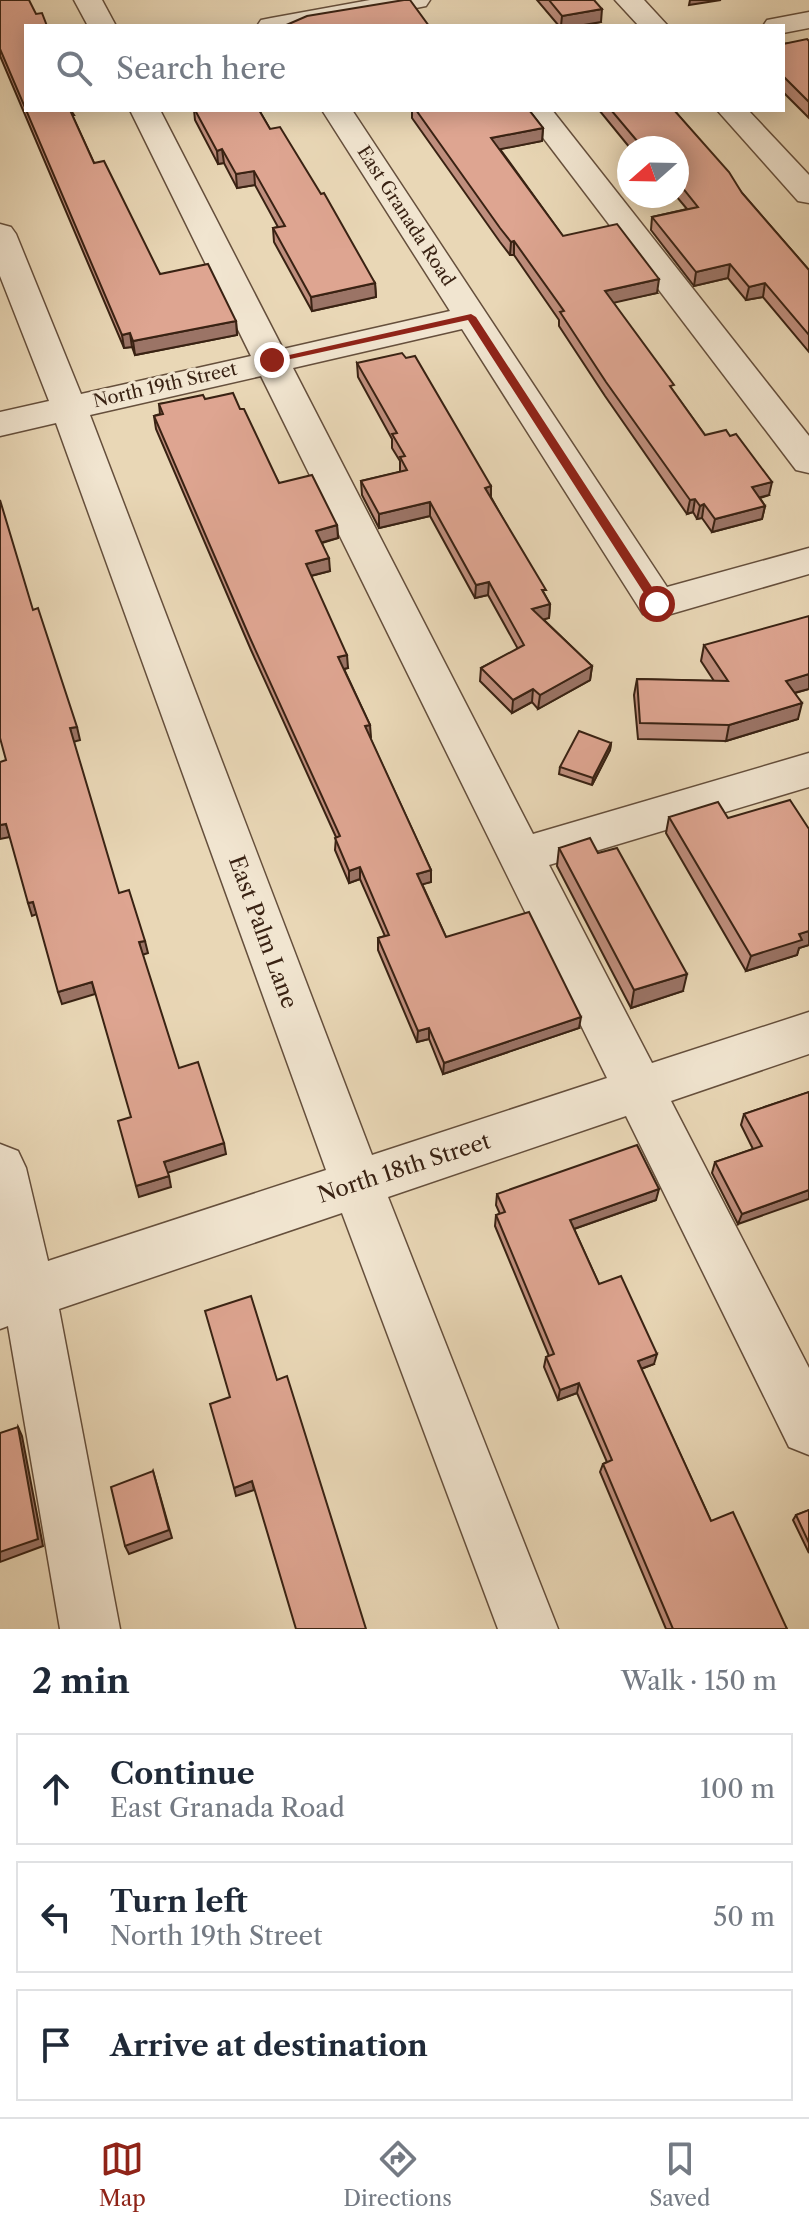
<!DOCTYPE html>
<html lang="en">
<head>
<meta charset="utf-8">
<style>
	body { margin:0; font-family:"Libre Caslon Text",serif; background:#f6f6f7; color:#1f2937 }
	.compass { position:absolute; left:617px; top:136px; width:72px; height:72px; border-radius:50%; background:#fff; box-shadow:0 4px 20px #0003; rotate:250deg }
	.stop { position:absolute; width:24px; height:24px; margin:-18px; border:6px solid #8f2418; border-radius:50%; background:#fff }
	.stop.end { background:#8f2418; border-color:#fff; box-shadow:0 2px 8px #0008 }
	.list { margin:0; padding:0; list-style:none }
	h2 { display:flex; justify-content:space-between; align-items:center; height:104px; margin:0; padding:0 32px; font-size:34px }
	h2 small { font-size:26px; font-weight:400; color:#747a83 }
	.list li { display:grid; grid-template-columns:52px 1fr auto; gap:24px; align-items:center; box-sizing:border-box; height:112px; margin:0 16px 16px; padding:0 16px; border:2px solid #e0e1e3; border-radius:0px }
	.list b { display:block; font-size:30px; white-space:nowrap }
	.list p { margin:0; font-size:26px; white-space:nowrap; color:#747a83 }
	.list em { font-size:26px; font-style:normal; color:#747a83 }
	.icon { flex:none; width:44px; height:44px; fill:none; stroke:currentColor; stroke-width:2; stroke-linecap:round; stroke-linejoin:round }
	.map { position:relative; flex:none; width:809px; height:1629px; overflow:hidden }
	.search { position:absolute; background:#fff; box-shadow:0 4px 20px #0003; left:24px; right:24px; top:24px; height:88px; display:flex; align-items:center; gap:20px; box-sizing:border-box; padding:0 28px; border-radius:0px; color:#747a83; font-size:30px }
	.sheet { height:488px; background:#fff }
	nav { display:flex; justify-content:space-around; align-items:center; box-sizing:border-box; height:112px; border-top:2px solid #e0e1e3; background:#fff; font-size:22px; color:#747a83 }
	nav a { display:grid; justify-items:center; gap:4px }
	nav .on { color:#8f2418 }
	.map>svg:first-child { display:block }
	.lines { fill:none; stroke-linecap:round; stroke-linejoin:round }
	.minor-casing { stroke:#654f3c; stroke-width:3 }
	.minor { fill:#f1e5d0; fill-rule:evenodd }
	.wall { fill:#bf8e7d; stroke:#392213; stroke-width:2 }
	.shaded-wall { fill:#9b7466; stroke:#392213; stroke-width:2 }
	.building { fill:#dea591; stroke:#392213; stroke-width:2 }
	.route { fill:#8f2418 }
	.labels { text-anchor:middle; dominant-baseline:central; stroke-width:6; stroke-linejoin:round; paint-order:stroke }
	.far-street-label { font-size:18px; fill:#392213; stroke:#f1e5d0 }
	.street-label { font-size:22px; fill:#392213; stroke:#f1e5d0 }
</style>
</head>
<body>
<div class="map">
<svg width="809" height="1629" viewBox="0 0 809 1629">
	<rect width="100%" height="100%" fill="#e9d7b6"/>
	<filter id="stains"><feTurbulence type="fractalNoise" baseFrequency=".0025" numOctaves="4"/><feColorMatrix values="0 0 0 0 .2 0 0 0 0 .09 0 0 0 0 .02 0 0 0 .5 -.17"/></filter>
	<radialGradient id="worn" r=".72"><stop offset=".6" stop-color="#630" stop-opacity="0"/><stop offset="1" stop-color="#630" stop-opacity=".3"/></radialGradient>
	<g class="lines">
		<defs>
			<g id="minor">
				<polygon points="74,0 102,0 116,26 88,26"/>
				<polygon points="370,0 430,0 426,6 416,8 317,26 257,26 261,20 271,18"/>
				<polygon points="615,0 644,0 668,26 639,26"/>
				<polygon points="809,12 809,28 783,33 783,26 763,26 767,20"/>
				<path d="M130 110H160L283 349 450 311 322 110H352L667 587 809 548V574L657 618 643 614 462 329 293 368 533 834 809 753V787L549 865 652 1063 809 1012V1054L671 1101 809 1368V1455L789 1447 626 1116 388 1197 558 1629H498L342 1213 59 1309 120 1629H60L8 1326 0 1329V1144L18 1151 26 1168 48 1261 326 1170 56 423 0 436V412L49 401 0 276V224L11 227 16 234 81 394 251 356ZM261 376 607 1078 372 1155 90 415Z"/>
				<polygon points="522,110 552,110 809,436 809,473 796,470"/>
				<polygon points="717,110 748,110 809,175 809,203 798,201"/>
			</g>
		</defs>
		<use href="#minor" class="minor-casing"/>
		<use href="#minor" class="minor"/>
	</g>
	<g class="wall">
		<polygon points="0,0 74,115 72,115 94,163 160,274 236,321 237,335 135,355 132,347 124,348 0,56"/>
		<polygon points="537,0 594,0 601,22 578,26 559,26"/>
		<polygon points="809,41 809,118 783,92 783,44"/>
		<polygon points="194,110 259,110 270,129 375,283 376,297 312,311 274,242 273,228 278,227 255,185 237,188 224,163 218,164 195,120"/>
		<polygon points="412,110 529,110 543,128 542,141 500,149 563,236 657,293 613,302 673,391 705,435 769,495 760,498 765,506 762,519 712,532 702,518 697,519 693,512 687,514 605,396 559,326 559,320 514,255 510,255 500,242 412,118"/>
		<polygon points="599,110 674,110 742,193 809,270 809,352 763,297 746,300 728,278 694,286 651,230 652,217 687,209 676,196 677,148 630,148"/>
		<polygon points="357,363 491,497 550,604 549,618 543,619 592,666 590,680 538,709 532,702 512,713 480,681 481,668 518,649 488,595 475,598 430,516 379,528 362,495 361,481 400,472 400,461 392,448 392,439 358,377"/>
		<polygon points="205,399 240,409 279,483 337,525 338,538 322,543 330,571 311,576 348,668 344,669 370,725 370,738 431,870 431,882 422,884 446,937 579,1028 443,1074 429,1039 417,1042 378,950 378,938 385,936 360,879 349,883 335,850 336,837 251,650 156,429 154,416 160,414 159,404"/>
		<polygon points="704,645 809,689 795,693 798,719 726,741 638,739 634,695 637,679 714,681 701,661"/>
		<polygon points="611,743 610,750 592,785 559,774 560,767"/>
		<polygon points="669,817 728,818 809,829 809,945 799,948 797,955 746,971 666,833"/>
		<polygon points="559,848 598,853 683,991 631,1008 557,866"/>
		<polygon points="809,1092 738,1224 712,1173 715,1162 753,1149 741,1125 744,1114"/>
		<polygon points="497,1194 656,1200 574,1229 599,1284 654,1364 641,1369 711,1521 787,1629 666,1629 600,1472 603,1464 607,1462 577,1393 558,1400 544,1367 546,1357 549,1356 495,1226 496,1215 500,1214 496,1205"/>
		<polygon points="809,1510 809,1553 793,1520 796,1515"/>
	</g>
	<g class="shaded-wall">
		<polygon points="690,0 721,0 689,5"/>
		<polygon points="602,9 601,22 578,26 561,26 562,16"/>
		<polygon points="543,128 542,141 491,151 491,138"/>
		<polygon points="222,149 224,163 218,164 217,151"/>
		<polygon points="254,171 255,185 237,188 236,174"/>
		<polygon points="514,241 514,255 510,255 511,242"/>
		<polygon points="730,264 728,278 694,286 696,272"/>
		<polygon points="659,279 657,293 604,305 605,291"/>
		<polygon points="375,283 376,297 312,311 311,297"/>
		<polygon points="765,283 763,297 746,300 749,287"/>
		<polygon points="236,321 237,335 135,355 133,341"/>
		<polygon points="130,333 132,347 124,348 122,335"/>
		<polygon points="772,482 769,495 749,500 752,487"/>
		<polygon points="491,486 491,500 485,488"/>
		<polygon points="695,499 693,512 687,514 690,500"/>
		<polygon points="430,502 430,516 379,528 379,514"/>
		<polygon points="704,504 702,518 697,519 700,506"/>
		<polygon points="765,506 762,519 712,532 715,519"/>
		<polygon points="337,525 338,538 316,544 316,531"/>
		<polygon points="329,558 330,571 306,577 306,564"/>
		<polygon points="489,582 488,595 475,598 476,585"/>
		<polygon points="550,604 549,618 531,623 532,609"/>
		<polygon points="347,655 348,668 339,670 338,657"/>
		<polygon points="592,666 590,680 538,709 540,695"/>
		<polygon points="809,674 809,689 782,696 786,681"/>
		<polygon points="533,689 532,702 512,713 513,700"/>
		<polygon points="802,703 798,719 726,741 729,725"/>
		<polygon points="370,725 371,737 365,739 365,726"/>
		<polygon points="77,727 80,740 73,742 70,728"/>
		<polygon points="611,743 610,750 592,785 593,778"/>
		<polygon points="6,824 10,837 0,839 0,825"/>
		<polygon points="360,867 360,879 349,883 349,871"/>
		<polygon points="431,870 431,882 417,886 417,874"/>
		<polygon points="33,902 37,914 32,916 28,903"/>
		<polygon points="809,931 809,945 799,948 797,955 746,971 751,956 799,934"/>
		<polygon points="145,941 148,953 142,955 139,942"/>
		<polygon points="687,974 683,991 631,1008 634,990"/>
		<polygon points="92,982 95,994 62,1004 58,992"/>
		<polygon points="581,1017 579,1028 443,1074 444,1063"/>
		<polygon points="429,1028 429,1039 417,1042 418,1031"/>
		<polygon points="224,1143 226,1154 167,1173 164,1162"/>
		<polygon points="169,1176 171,1187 139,1197 136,1186"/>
		<polygon points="659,1189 656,1200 568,1231 570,1220"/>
		<polygon points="809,1190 809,1199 738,1224 742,1214"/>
		<polygon points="657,1354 654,1364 635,1371 638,1361"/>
		<polygon points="579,1383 577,1393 558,1400 560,1390"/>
		<polygon points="18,1427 22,1436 43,1546 0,1562 0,1552"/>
		<polygon points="153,1471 172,1538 129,1554 125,1546"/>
		<polygon points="252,1481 254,1490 236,1496 234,1488"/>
	</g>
	<g class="building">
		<polygon points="0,0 29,0 36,14 42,13 47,26 26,26 26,110 70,110 94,163 104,161 160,274 208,264 236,321 133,341 130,333 122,335 0,49"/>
		<polygon points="404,0 410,0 429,26 284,26 307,16"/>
		<polygon points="549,0 594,0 602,9 562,16"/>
		<polygon points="807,39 809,41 809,102 783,76 783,44"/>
		<polygon points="195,110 259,110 270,129 280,127 321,194 324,193 375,283 311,297 273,228 285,226 254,171 236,174 222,149 217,151"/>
		<polygon points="416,110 529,110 543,128 491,138 563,236 617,224 659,279 605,291 674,385 670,386 705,435 726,430 730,436 736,434 772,482 752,487 765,506 715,519 704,504 700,506 695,499 690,500 606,382 560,312 564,311 514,241 511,242 500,228"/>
		<polygon points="611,110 674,110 729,172 742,193 809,270 809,335 765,283 749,287 730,264 696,272 652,217 698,207 677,181 677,148 643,148"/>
		<polygon points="402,353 406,358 415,356 491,486 485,488 546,590 542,590 550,604 532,609 592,666 540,695 533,689 513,700 481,668 524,645 489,582 476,585 430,502 379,514 361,481 407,470 400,457 405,456 392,434 397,433 357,363"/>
		<polygon points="233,393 240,409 244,409 279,483 312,475 337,525 316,531 329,558 306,564 347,655 338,657 370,725 365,726 431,870 417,874 446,937 529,912 581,1017 444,1063 429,1028 418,1031 378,938 389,935 360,867 349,871 335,838 340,836 250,638 154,416 163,414 159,404 203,395 205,399"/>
		<polygon points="0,500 33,610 38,608 77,727 70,728 119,893 129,890 145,941 139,942 179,1068 198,1062 224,1143 164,1162 169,1176 136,1186 118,1121 131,1117 92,982 58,992 33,902 28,903 6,824 0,825 0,762 6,760 0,738"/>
		<polygon points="809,616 809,674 786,681 802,703 729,725 640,723 637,679 728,681 704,645"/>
		<polygon points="579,731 611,743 593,778 560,767"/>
		<polygon points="790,800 809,829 809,931 799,934 802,940 751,956 669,817 718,802 728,818"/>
		<polygon points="590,838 598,853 617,848 687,974 634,990 559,848"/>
		<polygon points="809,1092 809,1190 742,1214 715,1162 762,1146 744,1114"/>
		<polygon points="637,1145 659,1189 570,1220 599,1284 621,1276 657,1354 638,1361 711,1521 733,1512 787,1629 673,1629 603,1464 612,1460 579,1383 560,1390 546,1357 554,1354 496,1215 505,1212 497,1194"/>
		<polygon points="251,1296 277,1380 287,1376 366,1629 296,1629 252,1481 234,1488 210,1404 230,1397 205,1311"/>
		<polygon points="18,1427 38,1539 0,1552 0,1433"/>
		<polygon points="153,1471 169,1530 125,1546 111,1487"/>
		<polygon points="809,1510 809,1543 796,1515"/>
	</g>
	<polygon class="route" points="471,314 476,317 661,601 661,607 653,607 468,320 272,363 267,360"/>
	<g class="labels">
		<g class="far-street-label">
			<text transform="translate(406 216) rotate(57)">East Granada Road</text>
			<text transform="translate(165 385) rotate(-13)">North 19th Street</text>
		</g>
		<g class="street-label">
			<text transform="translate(263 932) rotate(70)">East Palm Lane</text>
			<text transform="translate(404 1168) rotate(-18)">North 18th Street</text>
		</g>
	</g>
	<rect width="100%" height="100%" filter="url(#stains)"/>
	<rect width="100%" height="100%" fill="url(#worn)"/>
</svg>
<svg class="compass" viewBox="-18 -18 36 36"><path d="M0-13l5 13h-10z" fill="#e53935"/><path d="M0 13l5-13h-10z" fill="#747a83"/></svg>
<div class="stop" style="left:657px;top:604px"></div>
<div class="stop end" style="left:272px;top:360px"></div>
<div class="search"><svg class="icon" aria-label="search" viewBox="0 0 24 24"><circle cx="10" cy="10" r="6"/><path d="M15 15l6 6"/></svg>Search here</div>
</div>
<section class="sheet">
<h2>2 min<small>Walk · 150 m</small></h2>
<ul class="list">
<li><svg class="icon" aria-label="ahead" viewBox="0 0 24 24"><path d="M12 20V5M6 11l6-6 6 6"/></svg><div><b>Continue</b><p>East Granada Road</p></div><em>100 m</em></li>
<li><svg class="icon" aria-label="left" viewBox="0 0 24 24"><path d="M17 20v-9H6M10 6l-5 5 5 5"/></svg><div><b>Turn left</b><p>North 19th Street</p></div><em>50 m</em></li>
<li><svg class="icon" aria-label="arrive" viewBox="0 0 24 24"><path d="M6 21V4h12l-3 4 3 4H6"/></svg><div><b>Arrive at destination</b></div></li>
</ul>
</section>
<nav>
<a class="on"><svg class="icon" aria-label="map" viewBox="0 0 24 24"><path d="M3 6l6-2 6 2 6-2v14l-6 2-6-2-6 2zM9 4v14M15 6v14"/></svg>Map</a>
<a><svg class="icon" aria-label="directions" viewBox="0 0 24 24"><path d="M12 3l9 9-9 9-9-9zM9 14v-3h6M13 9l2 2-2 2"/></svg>Directions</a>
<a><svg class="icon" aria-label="saved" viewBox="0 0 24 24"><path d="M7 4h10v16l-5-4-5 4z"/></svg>Saved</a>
</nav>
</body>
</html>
